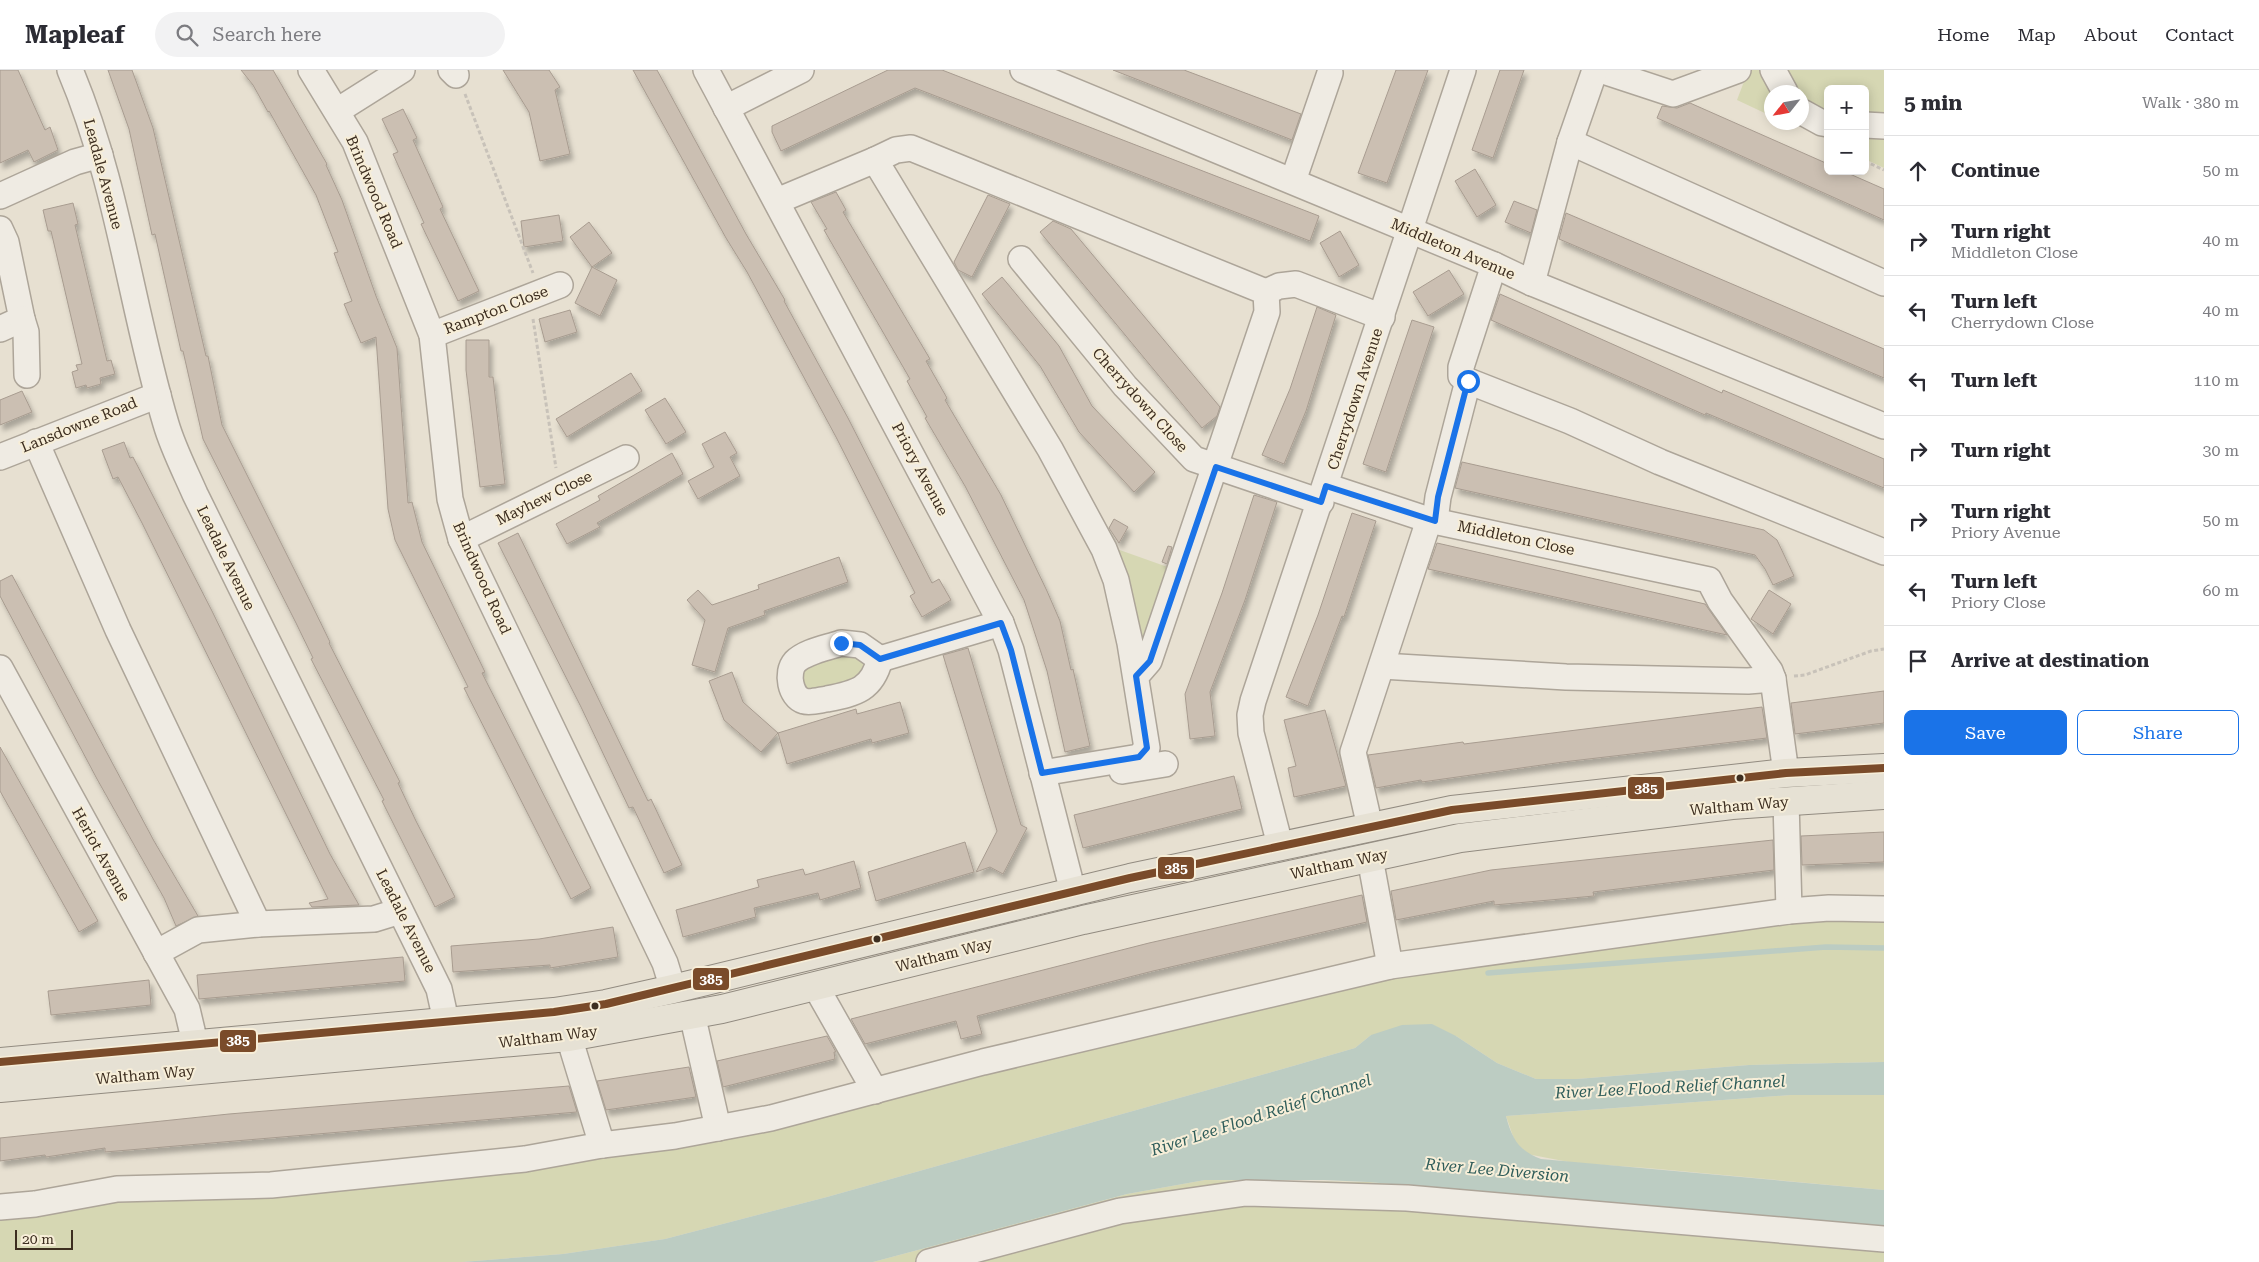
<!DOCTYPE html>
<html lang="en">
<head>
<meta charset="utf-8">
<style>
	body { margin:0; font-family:"Roboto Serif",serif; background:#f2f2f3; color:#2b2b33 }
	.controls { position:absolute; right:15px; top:15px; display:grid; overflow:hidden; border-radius:8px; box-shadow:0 2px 12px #0003 }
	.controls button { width:45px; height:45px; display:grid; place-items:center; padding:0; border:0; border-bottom:1px solid #e1e1e2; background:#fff; color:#2b2b33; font:25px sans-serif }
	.compass { position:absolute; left:1764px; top:15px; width:45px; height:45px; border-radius:50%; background:#fff; box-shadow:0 2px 12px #0003; rotate:239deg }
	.scale { position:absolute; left:15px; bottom:12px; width:58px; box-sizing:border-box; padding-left:5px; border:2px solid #3d2e20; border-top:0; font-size:14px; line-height:18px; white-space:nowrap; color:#3d2e20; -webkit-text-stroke:4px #f7eed8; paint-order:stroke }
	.stop { position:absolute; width:15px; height:15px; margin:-11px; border:4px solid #1a73e8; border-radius:50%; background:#fff }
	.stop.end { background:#1a73e8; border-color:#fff; box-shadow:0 1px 5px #0008 }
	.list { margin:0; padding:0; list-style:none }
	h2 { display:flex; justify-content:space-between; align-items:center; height:65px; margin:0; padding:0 20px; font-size:21px }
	h2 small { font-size:16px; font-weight:400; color:#7c7c81 }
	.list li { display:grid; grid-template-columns:32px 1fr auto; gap:15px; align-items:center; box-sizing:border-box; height:70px; padding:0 20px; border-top:1px solid #e1e1e2 }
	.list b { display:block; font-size:19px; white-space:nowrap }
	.list p { margin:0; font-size:16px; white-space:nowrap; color:#7c7c81 }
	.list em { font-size:16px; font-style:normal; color:#7c7c81 }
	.actions { display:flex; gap:10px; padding:15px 20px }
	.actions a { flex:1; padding:11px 0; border:1px solid #1a73e8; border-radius:8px; text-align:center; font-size:18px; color:#1a73e8 }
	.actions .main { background:#1a73e8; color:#fff }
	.icon { flex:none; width:28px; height:28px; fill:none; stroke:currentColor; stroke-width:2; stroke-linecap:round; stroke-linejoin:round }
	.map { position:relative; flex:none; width:1884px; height:1192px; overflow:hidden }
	header { display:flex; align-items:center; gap:30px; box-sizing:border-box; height:70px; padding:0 25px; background:#fff; border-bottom:1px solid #e1e1e2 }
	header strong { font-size:24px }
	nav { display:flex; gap:28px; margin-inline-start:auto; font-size:18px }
	.search { width:350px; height:45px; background:#f2f2f3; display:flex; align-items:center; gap:12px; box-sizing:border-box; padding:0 18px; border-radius:28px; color:#7c7c81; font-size:19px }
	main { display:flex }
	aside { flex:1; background:#fff }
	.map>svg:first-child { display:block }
	.green { fill:#d6d7b3 }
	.water { fill:#bcccc2 }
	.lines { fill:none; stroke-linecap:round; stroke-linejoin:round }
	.stream { stroke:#bcccc2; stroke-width:5.5 }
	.building { fill:#cbbfb2; stroke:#a89c90; filter:url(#shadow) }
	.minor-casing { stroke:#ada599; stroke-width:28 }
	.major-casing { stroke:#928b80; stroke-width:30 }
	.path { stroke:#c8c2b9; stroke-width:3; stroke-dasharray:4 2.5; stroke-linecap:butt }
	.minor { stroke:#efebe3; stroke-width:25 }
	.major { stroke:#e6e1d4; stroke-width:28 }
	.bus-1-casing { stroke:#f7eed8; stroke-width:11 }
	.bus-1 { stroke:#7a4b2a; stroke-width:8 }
	.route { stroke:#1a73e8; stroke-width:6 }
	.bus-dot { fill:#3d2e20; stroke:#f7eed8; stroke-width:2 }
	.labels { text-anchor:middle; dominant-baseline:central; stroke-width:4; stroke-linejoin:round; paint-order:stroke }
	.street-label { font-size:15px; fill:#3d2e20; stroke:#f7eed8 }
	.water-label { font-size:16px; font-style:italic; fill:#2f5d5a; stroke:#f7eed8 }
	.line-badge { stroke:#f7eed8; stroke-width:2 }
	.badge-label { font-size:14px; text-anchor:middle; font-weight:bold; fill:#fff }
</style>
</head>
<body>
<header>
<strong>Mapleaf</strong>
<div class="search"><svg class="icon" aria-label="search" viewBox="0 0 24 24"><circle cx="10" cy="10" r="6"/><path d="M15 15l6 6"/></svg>Search here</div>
<nav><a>Home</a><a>Map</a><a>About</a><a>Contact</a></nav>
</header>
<main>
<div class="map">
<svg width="1884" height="1192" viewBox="0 0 1884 1192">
	<defs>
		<filter id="shadow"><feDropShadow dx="3" dy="5.5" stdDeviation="2.5" flood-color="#0004"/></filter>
	</defs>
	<rect width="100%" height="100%" fill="#e7e0d1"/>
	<g class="green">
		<polygon points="1751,0 1764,0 1772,22 1771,46 1737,30 1748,1"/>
		<polygon points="1782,0 1884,0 1884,48 1865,48 1865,19 1828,19 1828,46 1802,31 1802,22 1794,22"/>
		<polygon points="1884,64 1884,98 1865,89 1867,65"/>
		<polygon points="1114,478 1176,500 1143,591"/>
		<polygon points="841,581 869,590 855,613 814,623 800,615 801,600"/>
		<polygon points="1884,836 1884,992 1749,995 1577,1009 1536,1009 1497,993 1456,966 1371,965 1355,978 1293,996 827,1127 665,1169 563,1184 462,1192 0,1192 0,1125 275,1107 705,1056 1379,890"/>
		<polygon points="1791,1025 1884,1025 1884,1120 1647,1098 1574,1093 1527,1084 1516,1075 1506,1046"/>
		<polygon points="1205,1110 1368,1112 1884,1157 1884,1192 873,1192 1127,1124"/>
	</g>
	<path class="water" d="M1432 954 1456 966 1497 993 1536 1009H1577L1749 995 1884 992V1025H1791L1506 1046C1512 1069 1519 1081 1541 1089L1884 1120V1157L1368 1112 1324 1110H1205L1127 1124 873 1192H462L563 1184 665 1169 827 1127 1293 996 1355 978 1371 965 1402 955Z"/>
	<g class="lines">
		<polyline class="stream" points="1488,903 1826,877 1884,878"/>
	</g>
	<g class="building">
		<polygon points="0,0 18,0 45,60 50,57 58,80 34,92 28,80 0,93"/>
		<polygon points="108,0 132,0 153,58 206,286 208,286 222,355 312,535 330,572 329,573 400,712 398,713 416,751 455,827 435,837 382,731 384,730 311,589 313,588 296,553 203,369 183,281 181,281 155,164 152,165 129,59"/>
		<polygon points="241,0 273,0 327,94 326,95 342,130 376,226 397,278 408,433 412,432 422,472 485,602 482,603 591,818 571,829 464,618 468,617 395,470 388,439 376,267 361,273 344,234 352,231 334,183 338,182 316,125 269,41 268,42 253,15"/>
		<polygon points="503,0 549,0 560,17 555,20 570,84 540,91 529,42"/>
		<polygon points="633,0 657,0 746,164 785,230 784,231 848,348 932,513 939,509 951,530 922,547 910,526 915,523 836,367 747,202 726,168"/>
		<polygon points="888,0 942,0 1319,146 1310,171 915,18 781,81 772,62 772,56"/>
		<polygon points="1113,0 1184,0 1301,44 1292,70"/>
		<polygon points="1396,0 1428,0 1387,113 1358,103"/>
		<polygon points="1500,0 1524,0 1493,88 1472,80"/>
		<polygon points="1690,33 1828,94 1828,101 1843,101 1884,119 1884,150 1657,48 1662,36 1677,38"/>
		<polygon points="403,39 417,68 413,70 443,137 440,139 479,221 458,231 421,154 424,153 393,84 398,82 382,49"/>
		<polygon points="1475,99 1496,135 1477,147 1455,111"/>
		<polygon points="836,122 846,140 843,142 930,289 926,291 947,328 945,330 1001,425 1047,521 1060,551 1071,600 1073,599 1090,676 1065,682 1047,601 1024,530 965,416 925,348 927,347 907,311 910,309 824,160 827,159 811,132"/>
		<polygon points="988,125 1010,134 972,207 958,200 954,192"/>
		<polygon points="1514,131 1537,140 1531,163 1505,152"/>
		<polygon points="73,133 78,154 75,155 107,291 111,290 115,304 100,308 101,314 87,318 86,315 76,318 72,302 78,300 76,295 82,294 51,161 48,161 43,140"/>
		<polygon points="1566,143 1884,279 1884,308 1559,169"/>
		<polygon points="559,145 563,171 524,177 521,151"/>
		<polygon points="1053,151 1071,159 1220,337 1217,346 1202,358 1040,162"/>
		<polygon points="589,152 612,183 592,197 570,167"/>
		<polygon points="1340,161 1359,195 1339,207 1320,173"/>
		<polygon points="592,197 617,210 600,246 575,233"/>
		<polygon points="1449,200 1464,224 1428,246 1413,222"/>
		<polygon points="1002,207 1059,276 1092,336 1155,402 1134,422 1079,362 1040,296 982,224"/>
		<polygon points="1500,224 1722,323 1723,320 1884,389 1884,418 1706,343 1705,345 1491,250"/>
		<polygon points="1317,237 1336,245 1306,341 1284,394 1262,385 1290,319"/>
		<polygon points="570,240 577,262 545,272 539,249"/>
		<polygon points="1412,250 1434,257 1386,402 1363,394"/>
		<polygon points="466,270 489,270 489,307 493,307 505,414 480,417 466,300"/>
		<polygon points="631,303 642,321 567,367 556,349"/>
		<polygon points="22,321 32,342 0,355 0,330"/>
		<polygon points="665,328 686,362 666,374 645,340"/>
		<polygon points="725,362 737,383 730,387 740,406 698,429 688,411 714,397 702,374"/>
		<polygon points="124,372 130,388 133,387 212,541 330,784 359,835 312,837 309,833 328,829 142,453 118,407 113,409 102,380"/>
		<polygon points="672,383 683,404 597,453 600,457 567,474 556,454 600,430 598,426"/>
		<polygon points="1462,392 1764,460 1777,470 1794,506 1773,515 1765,499 1755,485 1455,418"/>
		<polygon points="1254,425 1277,432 1245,530 1210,622 1215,666 1190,669 1185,624 1222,523"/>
		<polygon points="1352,443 1376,451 1344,547 1342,546 1308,636 1286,627 1318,545"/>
		<polygon points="1114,449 1128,457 1119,473 1109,458"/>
		<polygon points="518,463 648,731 651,729 682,795 664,803 633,737 629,738 581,637 498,473"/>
		<polygon points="1437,473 1705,534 1727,565 1428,499"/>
		<polygon points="1168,476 1172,477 1167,494 1162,492"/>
		<polygon points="839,487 848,512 764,541 765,545 728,558 715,602 692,595 705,550 687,530 698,520 712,535 759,519 758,515"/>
		<polygon points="12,505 154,771 198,846 176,856 164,828 97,709 0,526 0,511"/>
		<polygon points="1769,520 1791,534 1773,564 1751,549"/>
		<polygon points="968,578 1021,755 1027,758 1003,804 990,797 976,802 997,761 943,585"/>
		<polygon points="732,602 743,632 778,663 761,682 724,650 716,629 709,611"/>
		<polygon points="1884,621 1884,653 1795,664 1791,633"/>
		<polygon points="900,632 909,663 872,673 871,669 787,694 778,663 856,639 857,644"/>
		<polygon points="1762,637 1767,668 1563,692 1422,712 1421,710 1376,718 1368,685 1463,672 1464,674"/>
		<polygon points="1325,640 1346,716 1294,727 1288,698 1296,696 1284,650"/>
		<polygon points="0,677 98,851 79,862 0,721"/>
		<polygon points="1234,706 1242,739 1083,778 1074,745"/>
		<polygon points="1884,762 1884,792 1802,795 1801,766"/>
		<polygon points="1773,770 1774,800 1593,822 1594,826 1494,835 1494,831 1396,850 1391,821 1491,800"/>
		<polygon points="965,772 974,802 876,831 868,802"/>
		<polygon points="854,791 861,818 820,830 818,823 754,838 756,847 683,867 676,840 759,817 757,810 803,799 805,805"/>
		<polygon points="1362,825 1367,852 1153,901 977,946 982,964 961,969 956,951 865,974 851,949 1149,873"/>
		<polygon points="613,857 618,887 550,898 550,895 453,902 451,876 539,869"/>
		<polygon points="403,887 405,911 199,929 197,905"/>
		<polygon points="149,910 151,935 51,945 48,921"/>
		<polygon points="827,966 836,982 834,982 835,989 723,1017 717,991"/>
		<polygon points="689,997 696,1027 606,1040 597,1011"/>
		<polygon points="569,1016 577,1042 105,1082 105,1078 46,1087 45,1085 0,1091 0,1068 229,1044"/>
	</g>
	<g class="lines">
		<defs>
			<g id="minor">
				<path d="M70 0C118 113 131 237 166 354 173 378 185 401 195 424L439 919 446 951"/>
				<polyline points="311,0 355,72 432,265 450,429 461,469 665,893 673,919"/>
				<polyline points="451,0 456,5"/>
				<polyline points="706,0 1001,553 1011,580 1073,822"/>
				<polyline points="1023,0 1494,195 1532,213 1884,356"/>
				<polyline points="1600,0 1673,24 1738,0"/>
				<polyline points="1773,0 1785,22"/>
				<polyline points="726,38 801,0"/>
				<polyline points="337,41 402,0"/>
				<polyline points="1802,42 1822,53 1828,54"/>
				<polyline points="1865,55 1884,56"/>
				<polyline points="1570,72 1884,213"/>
				<polyline points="1293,111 1330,3"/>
				<polyline points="0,126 75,92 100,85"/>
				<polyline points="777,131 875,90"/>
				<polyline points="0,159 6,172 22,249 0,259"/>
				<polyline points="1021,189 1125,316 1194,389 1321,432"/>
				<polyline points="1494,195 1461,297 1461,306 1468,311 1570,351 1660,392 1884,482"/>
				<polyline points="1532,213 1570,72 1595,0"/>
				<polyline points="1266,222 1279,216 1296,214 1382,247"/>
				<polyline points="22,249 26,262 27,305"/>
				<polyline points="432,265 560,215"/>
				<polyline points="36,372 118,560 258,854"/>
				<polyline points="0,387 158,325"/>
				<polyline points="1326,416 1429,450 1709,510 1720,531 1770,601 1773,609 1786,703"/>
				<polyline points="1435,451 1438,427 1468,311"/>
				<polyline points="461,469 626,388"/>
				<path d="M841 573 860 575 880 589C872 620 856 623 827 629 820 630 810 633 804 631 790 627 786 602 795 592 806 581 827 578 841 573Z"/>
				<polyline points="880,589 1001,553"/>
				<polyline points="1382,596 1566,607 1748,611 1773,609"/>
				<polyline points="0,598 187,939 195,973"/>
				<polyline points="1122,701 1165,694"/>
				<polyline points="1042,703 1139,687 1147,678 1130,573 1116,510 1104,479 1050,379 875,90 896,80 911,78 1266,222 1267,242 1149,591 1136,606"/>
				<polyline points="1786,731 1789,841"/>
				<polyline points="1370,757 1353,682 1429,450"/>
				<polyline points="1280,775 1251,663 1250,645 1253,631 1463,0"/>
				<polyline points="1370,788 1390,896"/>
				<polyline points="156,883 198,860 258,854 374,849 400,841"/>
				<polyline points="816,917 875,1021"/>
				<polyline points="692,944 718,1058"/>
				<polyline points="569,967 602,1075"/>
				<polyline points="0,1137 35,1134 117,1119 271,1115 525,1089 602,1075 675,1066 771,1048 983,992 1390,896 1789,841 1829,838 1884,839"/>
				<polyline points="929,1192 1120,1141 1246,1123 1407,1128 1884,1169"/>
			</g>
			<g id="major">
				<polyline points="0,992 554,942 606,934 673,919 1130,808 1452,740 1786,703 1884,698"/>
				<polyline points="0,1018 569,967 722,939 1083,850 1460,768 1732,735 1884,725"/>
			</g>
		</defs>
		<use href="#minor" class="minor-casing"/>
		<use href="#major" class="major-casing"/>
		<g class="path">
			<polyline points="465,24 533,203"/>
			<polyline points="1865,91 1884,100"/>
			<polyline points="533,249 556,398"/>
			<polyline points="1794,606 1805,605 1871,581 1884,579"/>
		</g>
		<use href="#minor" class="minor"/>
		<use href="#major" class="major"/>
		<defs>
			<polyline id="bus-1" points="0,992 554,942 606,934 1130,808 1452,740 1786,703 1884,698"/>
		</defs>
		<use href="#bus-1" class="bus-1-casing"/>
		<use href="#bus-1" class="bus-1"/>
	</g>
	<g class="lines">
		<polyline class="route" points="841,573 860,575 880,589 1001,553 1011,580 1042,703 1139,687 1147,678 1136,606 1150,591 1216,397 1321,432 1326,416 1435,451 1438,427 1468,311"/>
	</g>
	<g class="bus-dot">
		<circle cx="1740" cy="708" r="4.5"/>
		<circle cx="877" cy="869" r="4.5"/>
		<circle cx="595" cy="936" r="4.5"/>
	</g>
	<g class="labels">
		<g class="street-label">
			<text transform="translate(103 104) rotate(75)">Leadale Avenue</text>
			<text transform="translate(374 122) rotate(67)">Brindwood Road</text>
			<text transform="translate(1453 179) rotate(23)">Middleton Avenue</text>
			<text transform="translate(496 240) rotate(-21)">Rampton Close</text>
			<text transform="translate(1355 329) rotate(-72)">Cherrydown Avenue</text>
			<text transform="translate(1140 330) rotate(48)">Cherrydown Close</text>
			<text transform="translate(79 355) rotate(-22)">Lansdowne Road</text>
			<text transform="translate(920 399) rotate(62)">Priory Avenue</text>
			<text transform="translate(544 428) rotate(-26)">Mayhew Close</text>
			<text transform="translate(1516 468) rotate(12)">Middleton Close</text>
			<text transform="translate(226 488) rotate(64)">Leadale Avenue</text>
			<text transform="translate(482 508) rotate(66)">Brindwood Road</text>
			<text transform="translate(1739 736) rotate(-5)">Waltham Way</text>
			<text transform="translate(101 784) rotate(61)">Heriot Avenue</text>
			<text transform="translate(1339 794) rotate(-12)">Waltham Way</text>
			<text transform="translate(406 851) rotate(63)">Leadale Avenue</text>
			<text transform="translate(944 885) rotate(-14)">Waltham Way</text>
			<text transform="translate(548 967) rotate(-7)">Waltham Way</text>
			<text transform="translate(145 1005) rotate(-5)">Waltham Way</text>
		</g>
		<g class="water-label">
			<text transform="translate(1670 1017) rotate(-3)">River Lee Flood Relief Channel</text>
			<text transform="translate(1261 1045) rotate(-18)">River Lee Flood Relief Channel</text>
			<text transform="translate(1497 1100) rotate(5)">River Lee Diversion</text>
		</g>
	</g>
	<g class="line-badge">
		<rect x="1627" y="706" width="38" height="24" rx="5" fill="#7a4b2a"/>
		<rect x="1157" y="786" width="38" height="24" rx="5" fill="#7a4b2a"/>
		<rect x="692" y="897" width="38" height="24" rx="5" fill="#7a4b2a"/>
		<rect x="219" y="959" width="38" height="24" rx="5" fill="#7a4b2a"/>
	</g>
	<g class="badge-label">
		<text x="1646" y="723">385</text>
		<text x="1176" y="803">385</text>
		<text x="711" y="914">385</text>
		<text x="238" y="975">385</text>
	</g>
</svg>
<div class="controls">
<button>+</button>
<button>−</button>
</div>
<svg class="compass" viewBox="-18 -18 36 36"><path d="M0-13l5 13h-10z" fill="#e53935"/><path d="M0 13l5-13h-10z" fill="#7c7c81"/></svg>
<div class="scale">20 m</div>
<div class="stop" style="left:1468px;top:311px"></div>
<div class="stop end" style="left:841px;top:573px"></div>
</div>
<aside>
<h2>5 min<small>Walk · 380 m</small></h2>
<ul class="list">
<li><svg class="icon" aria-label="ahead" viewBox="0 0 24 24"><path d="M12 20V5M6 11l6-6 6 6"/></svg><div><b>Continue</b></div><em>50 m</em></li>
<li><svg class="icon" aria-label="right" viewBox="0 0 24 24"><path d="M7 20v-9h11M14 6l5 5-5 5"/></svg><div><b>Turn right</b><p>Middleton Close</p></div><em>40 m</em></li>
<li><svg class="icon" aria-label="left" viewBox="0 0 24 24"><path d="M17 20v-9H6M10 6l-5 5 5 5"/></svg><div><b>Turn left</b><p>Cherrydown Close</p></div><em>40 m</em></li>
<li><svg class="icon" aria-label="left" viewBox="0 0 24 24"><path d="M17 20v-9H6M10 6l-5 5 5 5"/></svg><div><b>Turn left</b></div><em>110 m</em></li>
<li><svg class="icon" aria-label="right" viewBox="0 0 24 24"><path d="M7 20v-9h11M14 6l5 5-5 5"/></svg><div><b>Turn right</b></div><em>30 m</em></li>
<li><svg class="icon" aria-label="right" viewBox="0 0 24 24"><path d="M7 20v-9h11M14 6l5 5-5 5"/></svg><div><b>Turn right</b><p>Priory Avenue</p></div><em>50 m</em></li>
<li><svg class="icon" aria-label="left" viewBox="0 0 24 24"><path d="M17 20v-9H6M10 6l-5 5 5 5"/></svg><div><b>Turn left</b><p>Priory Close</p></div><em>60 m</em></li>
<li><svg class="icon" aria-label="arrive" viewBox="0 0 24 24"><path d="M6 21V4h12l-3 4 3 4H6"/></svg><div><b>Arrive at destination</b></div></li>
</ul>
<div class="actions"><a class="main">Save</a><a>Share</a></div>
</aside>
</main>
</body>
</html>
